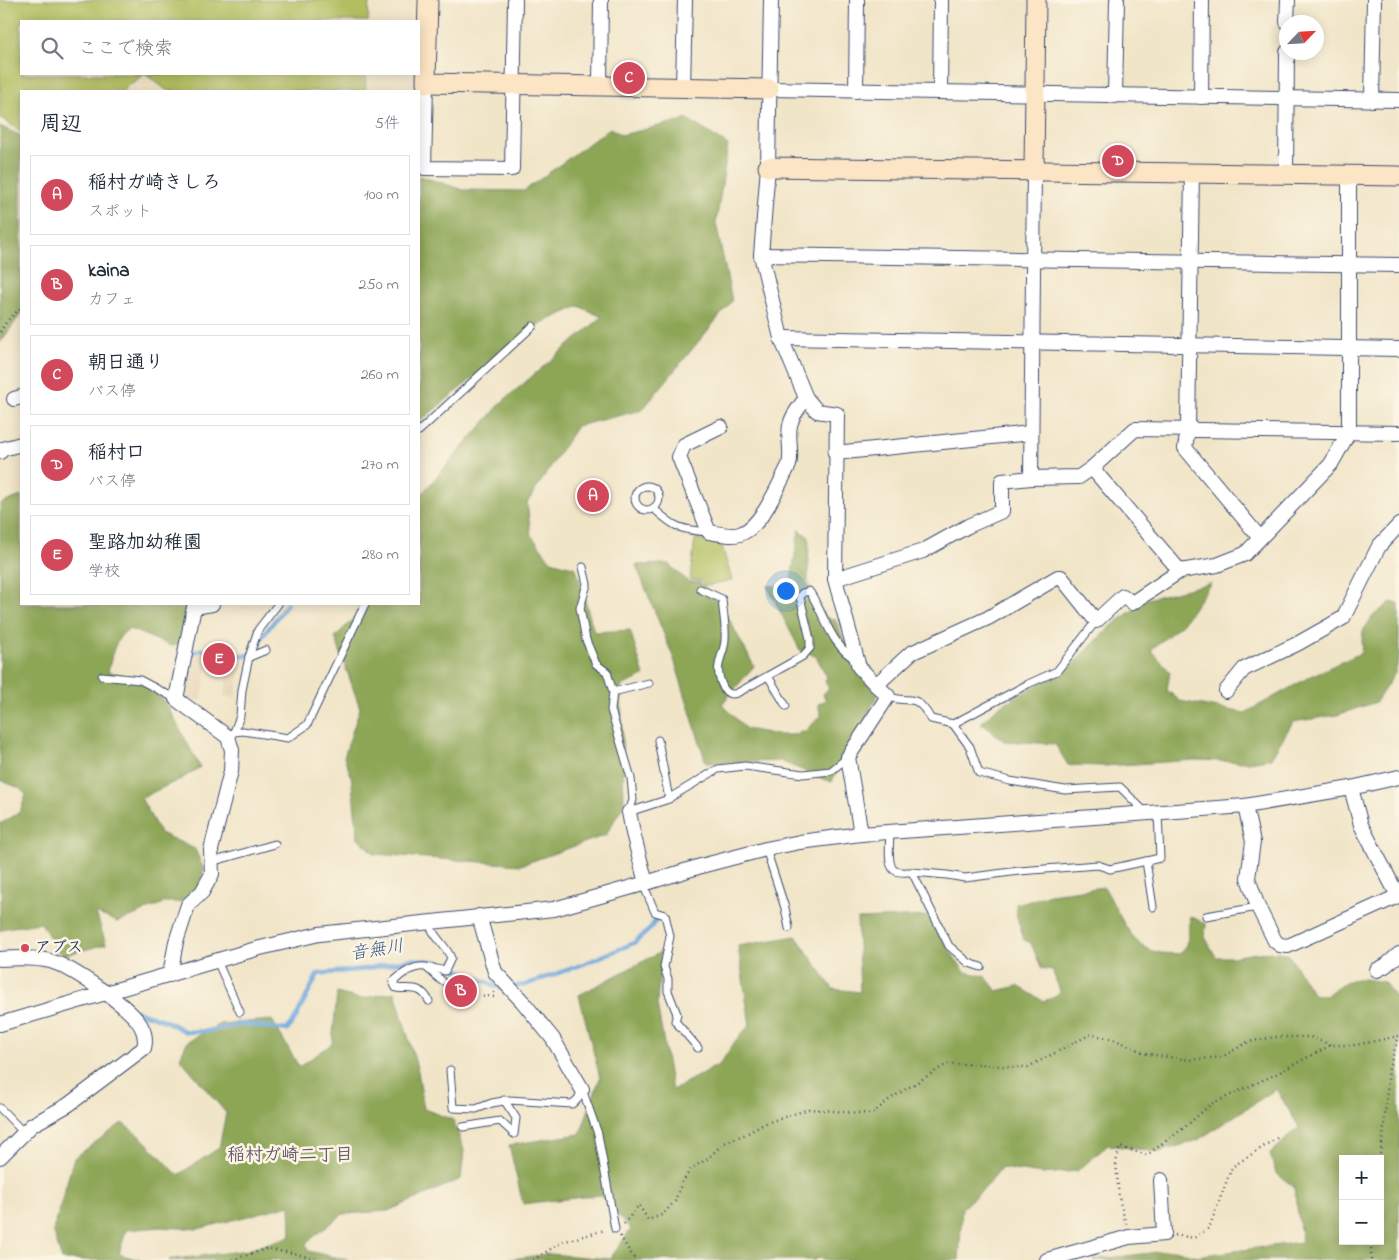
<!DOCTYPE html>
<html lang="ja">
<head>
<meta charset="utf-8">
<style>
	body { margin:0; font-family:"Indie Flower","Klee One",sans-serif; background:#f6f6f7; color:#1f2937 }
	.controls { position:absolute; right:15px; bottom:15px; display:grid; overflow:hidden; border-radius:0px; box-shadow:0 2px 12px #0003 }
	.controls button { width:45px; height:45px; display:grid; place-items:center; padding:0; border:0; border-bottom:1px solid #e0e1e3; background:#fff; color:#1f2937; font:25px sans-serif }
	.compass { position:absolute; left:1279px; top:15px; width:45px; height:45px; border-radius:50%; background:#fff; box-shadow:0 2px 12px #0003; rotate:65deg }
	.you { position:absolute; left:785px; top:590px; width:18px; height:18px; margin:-12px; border:4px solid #fff; border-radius:50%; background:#1a73e8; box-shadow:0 0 0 8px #1a73e833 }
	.badge { display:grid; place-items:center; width:32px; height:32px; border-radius:50%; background:#d1495b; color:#fff; font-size:16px; font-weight:700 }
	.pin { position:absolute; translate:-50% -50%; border:2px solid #fff; box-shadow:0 1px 5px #0006 }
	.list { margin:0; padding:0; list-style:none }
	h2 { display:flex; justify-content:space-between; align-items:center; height:65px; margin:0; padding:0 20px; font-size:21px }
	h2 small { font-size:16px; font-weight:400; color:#747a83 }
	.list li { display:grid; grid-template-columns:32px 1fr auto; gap:15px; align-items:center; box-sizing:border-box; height:80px; margin:0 10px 10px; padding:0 10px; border:1px solid #e0e1e3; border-radius:0px }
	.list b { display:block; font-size:19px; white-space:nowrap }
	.list p { margin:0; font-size:16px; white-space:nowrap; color:#747a83 }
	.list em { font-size:16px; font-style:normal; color:#747a83 }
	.icon { flex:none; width:28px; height:28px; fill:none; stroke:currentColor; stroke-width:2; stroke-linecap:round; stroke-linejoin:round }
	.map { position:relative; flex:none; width:1399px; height:1260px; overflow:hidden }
	.search { position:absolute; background:#fff; box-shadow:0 2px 12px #0003; left:20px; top:20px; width:400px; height:55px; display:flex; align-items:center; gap:12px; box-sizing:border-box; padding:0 18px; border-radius:0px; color:#747a83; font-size:19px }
	.panel { position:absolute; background:#fff; box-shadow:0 2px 12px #0003; left:20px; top:90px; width:400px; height:515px; border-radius:0px }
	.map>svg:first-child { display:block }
	.built { fill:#e7d5b8 }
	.green { fill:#b2bf61; stroke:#667760 }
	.forest { fill:#8da657; stroke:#546a5a; fill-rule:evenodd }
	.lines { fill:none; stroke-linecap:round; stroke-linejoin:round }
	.stream { stroke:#6ea8de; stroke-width:4.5 }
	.lane-casing { stroke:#3b4a6e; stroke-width:9 }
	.street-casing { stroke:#3b4a6e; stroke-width:16 }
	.secondary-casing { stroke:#3b4a6e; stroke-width:21 }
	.path { stroke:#3b4a6e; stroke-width:2.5; stroke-dasharray:1 4; stroke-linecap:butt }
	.lane { stroke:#fff; stroke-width:7 }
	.street { stroke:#fff; stroke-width:14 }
	.secondary { stroke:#fce5c4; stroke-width:19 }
	.poi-dot { fill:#d1495b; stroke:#fcf5e5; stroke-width:2 }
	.labels { text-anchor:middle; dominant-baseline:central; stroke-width:5; stroke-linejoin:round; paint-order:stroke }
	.poi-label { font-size:16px; font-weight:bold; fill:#1b2f5e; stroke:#fcf5e5; text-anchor:start }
	.water-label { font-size:18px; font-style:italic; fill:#38598b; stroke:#fcf5e5 }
	.neighbourhood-label { font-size:18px; font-weight:bold; fill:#675a6a; stroke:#fcf5e5 }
</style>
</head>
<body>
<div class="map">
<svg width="1399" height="1260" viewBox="0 0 1399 1260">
	<rect width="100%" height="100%" fill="#fcf5e5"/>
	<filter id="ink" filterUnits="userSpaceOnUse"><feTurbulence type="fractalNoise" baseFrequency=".02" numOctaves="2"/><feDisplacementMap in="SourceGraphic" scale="10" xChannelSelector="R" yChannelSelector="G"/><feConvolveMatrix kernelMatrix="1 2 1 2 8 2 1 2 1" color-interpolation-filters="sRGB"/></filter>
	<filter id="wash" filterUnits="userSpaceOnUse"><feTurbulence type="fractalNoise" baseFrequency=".0096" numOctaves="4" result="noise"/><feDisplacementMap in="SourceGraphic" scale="20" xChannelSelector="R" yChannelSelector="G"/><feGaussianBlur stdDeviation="1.12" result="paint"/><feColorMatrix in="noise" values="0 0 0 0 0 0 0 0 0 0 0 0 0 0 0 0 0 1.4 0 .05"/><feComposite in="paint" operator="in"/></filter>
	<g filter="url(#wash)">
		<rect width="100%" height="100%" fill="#f1e5c8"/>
		<polygon class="built" points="189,653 243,657 235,698 224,696 229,667 208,663 201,701 183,697"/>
		<g class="green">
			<polygon points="0,0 369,0 368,21 21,21 21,74 366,74 365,91 168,91 145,74 129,85 123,91 21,91 21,132 0,117"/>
			<polygon points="695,539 721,543 732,580 705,586 701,580 690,580"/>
		</g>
		<g class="forest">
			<polygon points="687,119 728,145 716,223 732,301 642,410 577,426 527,503 531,535 551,561 576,568 594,632 630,630 644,676 621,686 624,804 606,835 521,865 374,854 358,838 351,775 344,757 360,708 335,637 367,606 367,604 419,604 419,497 503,401 602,317 579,306 538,325 419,422 419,176 464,190 524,191 610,128 622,135"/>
			<polygon points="0,126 21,136 21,314 0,343"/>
			<path d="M21 496V604H189L184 643 172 646 129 629C114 638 112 656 108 672L146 680 167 705 200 767 183 778 141 798 160 833 195 849 204 870 198 888 180 902H166L118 922 96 913 106 944 61 956 41 923 6 928 0 931V899L3 897 0 889V824L20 812 26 795 19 788 0 780V504Z"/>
			<polygon points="799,530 809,537 808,582 815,602 827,618 835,619 856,668 877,695 850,753 831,782 780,761 706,763 674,659 636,565 668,564 689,582 700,582 724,610 754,666 722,704 746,729 779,735 792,735 805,731 821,716 818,704 826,700 823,694 829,689 825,681 827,677 816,656 800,650 767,586 790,586"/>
			<polygon points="1211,583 1183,623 1151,650 1170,672 1167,690 1180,701 1245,713 1315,674 1361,653 1363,631 1373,616 1391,602 1399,604 1399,659 1395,673 1376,702 1337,715 1293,722 1270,759 1247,762 1195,760 1104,766 1068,765 1055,744 1004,741 981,723 1000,706 1072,665 1109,628 1147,599"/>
			<path d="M1104 887C1118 909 1128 944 1156 952 1163 954 1172 953 1180 954L1187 945 1190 916 1206 924 1205 937 1216 957H1233L1255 953 1278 952 1289 955 1313 994 1326 996C1349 976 1355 977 1384 982L1399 1002V1260H1093L1174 1250 1197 1256 1302 1242 1294 1187 1276 1173 1270 1154 1299 1127 1276 1089 1198 1140 1159 1152 1108 1145 1077 1171 1042 1174 1001 1168 987 1186 962 1208 959 1260H830L817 1258 816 1260H504L549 1254 610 1259 631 1229 600 1195 523 1204 509 1145 580 1134 600 1078 579 995 661 952 657 1004 672 1090 720 1064 736 1040 750 1025 738 946 796 936 833 989 860 992 857 919 929 916 951 953 965 972 985 976 997 991 1018 986 1043 1001 1053 998 1060 991 1052 970 1041 968 1031 943 1024 940 1017 917 1016 903H1024L1050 894ZM1343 1159H1380V1241H1343Z"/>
			<polygon points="395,992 418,1071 424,1109 453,1120 464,1150 461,1179 388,1211 343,1214 306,1243 308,1251 348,1260 169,1260 248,1250 291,1236 290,1205 198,1229 161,1227 126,1230 119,1254 140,1260 62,1260 53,1231 74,1158 122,1123 142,1138 178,1175 219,1148 226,1113 180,1058 187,1042 220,1024 272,1020 299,1067 332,1044 337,993 360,999"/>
		</g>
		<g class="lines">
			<g class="stream">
				<polyline points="189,651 195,652 200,650 246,656 255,651 257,644 287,604"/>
				<polyline points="136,1011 166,1021 186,1032 207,1031 244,1024 287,1030 294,1021 318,974 365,969 412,959 439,962 501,988 525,985 581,965 634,943 649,930 658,917"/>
			</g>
		</g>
	</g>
	<g filter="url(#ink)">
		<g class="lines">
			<defs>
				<g id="lane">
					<polyline points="419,431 533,326"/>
					<circle cx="647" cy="498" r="12"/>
					<path d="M653 508C675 528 680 530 709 532"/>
					<polyline points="583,567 587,584 580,608 586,640 596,664 607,672 613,692 611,710 631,778 633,800 629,812"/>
					<path d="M700 589 722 599C723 613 726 625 725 639 725 649 720 656 719 665 717 673 722 695 733 694 736 694 738 692 741 691L803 656 810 648V639L800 597 802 593 809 591 811 594C825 616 832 648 857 660"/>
					<polyline points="249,657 266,650"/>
					<polyline points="102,676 140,680 176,699"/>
					<polyline points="768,676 786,706"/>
					<polyline points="613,692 649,683"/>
					<path d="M888 696C911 706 913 689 931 719L953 724 1028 684 1057 671 1096 621"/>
					<polyline points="953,724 970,747 979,773 1010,781 1065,790 1120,787 1146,813"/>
					<polyline points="234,732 240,716 242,690 249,657 258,630 278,604"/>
					<polyline points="228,737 234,732 243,731 288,738 307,725 365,604"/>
					<polyline points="658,740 669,799"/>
					<polyline points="629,812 666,800 718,769 745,766 803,774 831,771 848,757"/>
					<path d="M890 832C890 841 886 868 896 871 900 873 907 872 912 872L949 946 969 963 981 967"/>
					<polyline points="766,849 785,908 789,928"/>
					<polyline points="1146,861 1153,907"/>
					<polyline points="211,862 275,844"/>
					<polyline points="912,872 947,875 965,878 1019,871 1098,865 1110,869 1160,858 1158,813"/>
					<polyline points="643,884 655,912 665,915 670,936 664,967 668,979 668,991 677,1014 675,1021 698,1048"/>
					<polyline points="1206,916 1258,907"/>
					<path d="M429 923C433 937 446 945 451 958L445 971C439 970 432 967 426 967 414 965 401 974 393 982L396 988C412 990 421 985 429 1001"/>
					<polyline points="217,961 240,1012"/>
					<polyline points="427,968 442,981"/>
					<polyline points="450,1070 453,1108 476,1109 492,1103 509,1100 572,1104 578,1099 582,1089"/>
					<polyline points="582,1089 598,1134 615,1229"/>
					<polyline points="0,1108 24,1133"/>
					<polyline points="463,1127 500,1121 514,1134 516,1118 504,1100"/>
				</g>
				<g id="street">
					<polyline points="771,0 768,167 761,255 781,338 806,398 817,411 837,414 835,579 859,667 876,685"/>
					<polyline points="1287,22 1288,0"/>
					<polyline points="426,83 424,168 512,169 515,0"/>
					<polyline points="600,86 601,0"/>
					<polyline points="683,88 685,0"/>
					<polyline points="769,89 1399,100"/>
					<polyline points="856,91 857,0"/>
					<polyline points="940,92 941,0"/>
					<polyline points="1115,96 1117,0"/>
					<polyline points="1201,97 1202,0"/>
					<polyline points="1372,100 1374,0"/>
					<polyline points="1192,173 1188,429 1185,448 1260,538"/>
					<polyline points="1286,175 1287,52"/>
					<polyline points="761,255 1399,265"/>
					<polyline points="781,338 1399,349"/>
					<polyline points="14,399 21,397"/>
					<path d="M721 427 684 445 679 457 709 532C718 533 731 537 740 534 762 527 779 484 789 465 793 451 786 435 791 422 793 414 801 405 806 398"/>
					<polyline points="0,452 3,449 21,444"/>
					<polyline points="835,453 1031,433"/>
					<polyline points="1092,468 1180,571"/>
					<polyline points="1031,478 1034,171"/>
					<polyline points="835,579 923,551 968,526 1002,511 1002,481 1031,478 1079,477 1092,468 1135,429 1399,433"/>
					<polyline points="1226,691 1244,669 1297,644 1343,618 1379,546 1399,525"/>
					<polyline points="1245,806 1253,842 1248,878 1258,907 1275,941 1280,945 1288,946 1398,896 1361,825 1351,788"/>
					<polyline points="629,812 633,833 646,883"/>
					<polyline points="861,834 848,757 888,696 876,685 911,653 988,618 1058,577 1061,577 1096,621 1123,596 1132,603 1180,571 1217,565 1245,554 1331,464 1349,432 1349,176"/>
					<polyline points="479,916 495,972 523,1002 553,1039 582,1089"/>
					<path d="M0 959C16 958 34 957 50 961 70 966 132 1008 141 1026 145 1033 146 1040 144 1048L68 1105 32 1125 0 1157"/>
					<polyline points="1377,970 1385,966 1399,954"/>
					<polyline points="170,975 176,942 188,905 202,892 212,874 211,850 231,771 232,750 228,737 176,699 194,607 212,604"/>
					<polyline points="0,1024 256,949 319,934 554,909 643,884 701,866 766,849 800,842 861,834 1245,806 1351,788 1399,777"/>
					<polyline points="1047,1260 1129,1237 1164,1234 1161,1180"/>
				</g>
				<g id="secondary">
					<polyline points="428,0 426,83 769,89"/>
					<polyline points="768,167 1399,176"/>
					<polyline points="1034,171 1036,0"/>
				</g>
			</defs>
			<use href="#lane" class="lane-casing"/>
			<use href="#street" class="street-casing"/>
			<use href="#secondary" class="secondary-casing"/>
			<g class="path">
				<polyline points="0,332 7,321 21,308"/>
				<polyline points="478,995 494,997 494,991"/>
				<polyline points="1379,1159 1383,1140 1389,1068 1399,1036"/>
				<polyline points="624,1224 639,1205 648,1220 662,1215 675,1201 682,1182 692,1168 707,1159 724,1143 746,1134 766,1123 809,1109 872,1114 890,1099 947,1064 980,1064 1011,1067 1028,1067 1091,1034 1116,1040 1147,1054 1190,1060 1222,1057 1248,1042 1275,1037 1310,1037 1331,1045"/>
				<polyline points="1126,1224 1119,1198 1116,1162 1120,1147 1147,1155 1185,1127 1211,1104 1276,1074 1331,1045 1356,1045 1399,1036"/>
				<polyline points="1175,1235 1194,1238 1209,1228 1232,1167 1280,1136"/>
				<polyline points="620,1236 635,1260"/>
				<polyline points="232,1260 266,1249 293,1253 319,1260"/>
				<polyline points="533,1260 562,1242 605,1230"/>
				<polyline points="1371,1260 1371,1241"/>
			</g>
			<use href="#lane" class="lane"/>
			<use href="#street" class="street"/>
			<use href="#secondary" class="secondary"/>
		</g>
	</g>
	<circle class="poi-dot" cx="25" cy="948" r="5"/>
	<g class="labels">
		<g class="poi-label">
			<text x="35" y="948">アブス</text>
		</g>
		<g class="water-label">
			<text transform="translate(377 951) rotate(-9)">音無川</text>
		</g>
		<g class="neighbourhood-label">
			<text x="290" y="1156">稲村ガ崎二丁目</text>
		</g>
	</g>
</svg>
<div class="controls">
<button>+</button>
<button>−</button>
</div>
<svg class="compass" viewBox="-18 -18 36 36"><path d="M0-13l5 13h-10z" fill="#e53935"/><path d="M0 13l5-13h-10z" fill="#747a83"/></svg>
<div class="you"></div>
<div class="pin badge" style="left:593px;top:496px">A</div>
<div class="pin badge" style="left:461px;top:991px">B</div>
<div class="pin badge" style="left:629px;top:78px">C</div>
<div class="pin badge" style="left:1118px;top:161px">D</div>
<div class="pin badge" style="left:219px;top:659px">E</div>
<div class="search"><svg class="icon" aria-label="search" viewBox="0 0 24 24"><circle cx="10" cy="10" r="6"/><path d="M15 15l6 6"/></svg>ここで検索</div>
<section class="panel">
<h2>周辺<small>5件</small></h2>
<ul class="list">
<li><span class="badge">A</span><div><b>稲村ガ崎きしろ</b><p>スポット</p></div><em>100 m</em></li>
<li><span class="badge">B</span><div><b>kaina</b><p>カフェ</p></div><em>250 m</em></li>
<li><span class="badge">C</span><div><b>朝日通り</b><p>バス停</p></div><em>260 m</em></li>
<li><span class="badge">D</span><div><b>稲村口</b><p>バス停</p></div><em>270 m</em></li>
<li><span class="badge">E</span><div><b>聖路加幼稚園</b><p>学校</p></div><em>280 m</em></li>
</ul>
</section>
</div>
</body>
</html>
